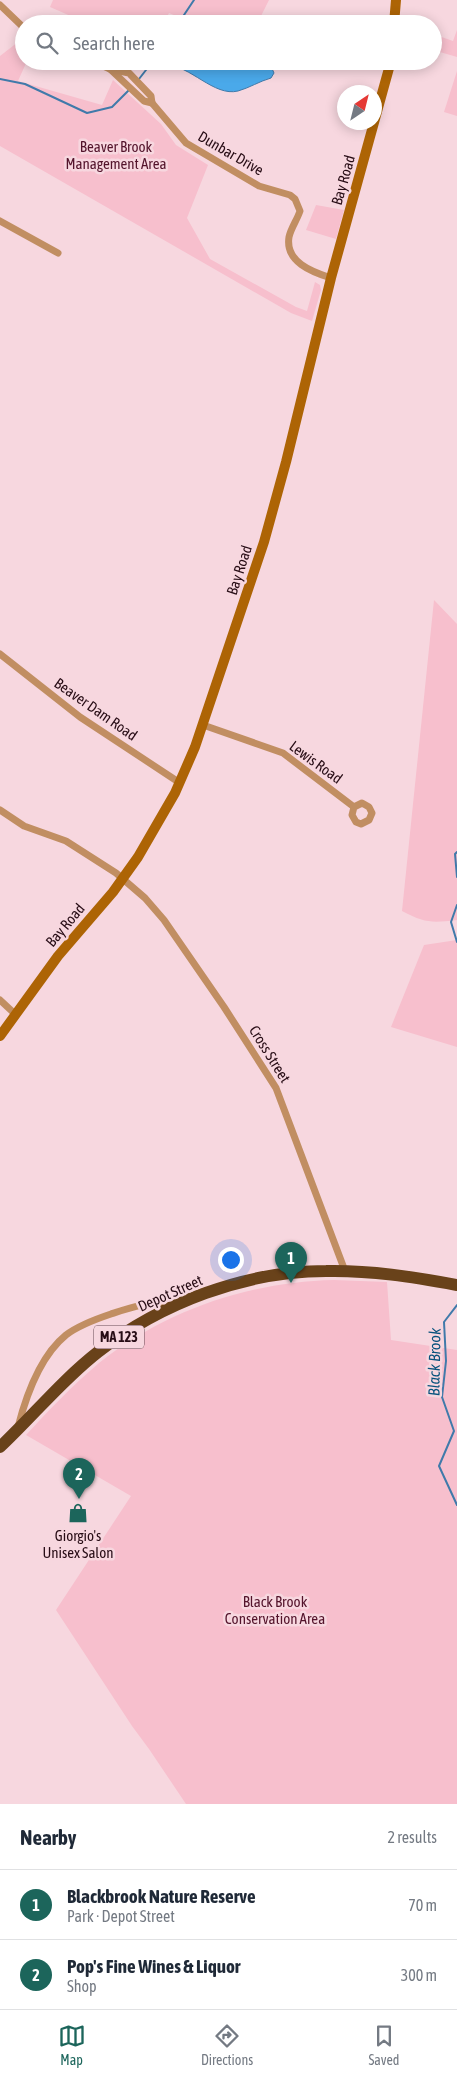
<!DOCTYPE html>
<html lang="en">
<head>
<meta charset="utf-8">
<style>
	body { margin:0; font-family:"Asap Condensed",sans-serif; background:#f6f6f7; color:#1f2937 }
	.compass { position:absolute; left:337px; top:85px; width:45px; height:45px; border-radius:50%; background:#fff; box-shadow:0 2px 12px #0003; rotate:35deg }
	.you { position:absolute; left:230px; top:1259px; width:18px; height:18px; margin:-12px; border:4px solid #fff; border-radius:50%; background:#1a73e8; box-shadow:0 0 0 8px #1a73e833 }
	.badge { display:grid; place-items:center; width:32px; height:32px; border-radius:50%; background:#1c655b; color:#fff; font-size:16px; font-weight:700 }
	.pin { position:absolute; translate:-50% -41px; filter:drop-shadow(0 1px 2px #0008) }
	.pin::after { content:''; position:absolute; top:26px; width:18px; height:15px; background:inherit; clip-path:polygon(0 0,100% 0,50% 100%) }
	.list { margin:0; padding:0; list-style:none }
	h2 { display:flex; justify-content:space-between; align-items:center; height:65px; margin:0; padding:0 20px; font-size:21px }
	h2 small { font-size:16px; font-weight:400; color:#747a83 }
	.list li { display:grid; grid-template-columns:32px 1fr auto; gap:15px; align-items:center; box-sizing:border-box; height:70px; padding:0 20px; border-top:1px solid #e0e1e3 }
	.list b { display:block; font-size:19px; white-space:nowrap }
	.list p { margin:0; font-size:16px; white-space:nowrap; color:#747a83 }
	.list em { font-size:16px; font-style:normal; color:#747a83 }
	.icon { flex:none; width:28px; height:28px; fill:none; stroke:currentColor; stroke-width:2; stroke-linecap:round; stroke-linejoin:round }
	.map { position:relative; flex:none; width:457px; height:1804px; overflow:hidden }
	.search { position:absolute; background:#fff; box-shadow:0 2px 12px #0003; left:15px; right:15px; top:15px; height:55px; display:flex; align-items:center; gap:12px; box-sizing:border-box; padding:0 18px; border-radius:28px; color:#747a83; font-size:19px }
	.sheet { height:205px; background:#fff }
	nav { display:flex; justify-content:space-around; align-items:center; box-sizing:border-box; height:70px; border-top:1px solid #e0e1e3; background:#fff; font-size:14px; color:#747a83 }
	nav a { display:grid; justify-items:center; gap:2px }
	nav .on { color:#1c655b }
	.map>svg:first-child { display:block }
	.green { fill:#f7bfcd }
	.water { fill:#4aa9ea; stroke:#407aaa }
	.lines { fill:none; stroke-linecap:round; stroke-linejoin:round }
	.stream { stroke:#407aaa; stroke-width:2 }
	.street { stroke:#c18e62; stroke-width:7 }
	.secondary { stroke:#ad6405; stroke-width:10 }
	.highway { stroke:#69421a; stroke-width:12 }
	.labels { text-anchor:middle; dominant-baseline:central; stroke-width:5; stroke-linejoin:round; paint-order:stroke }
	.shield { fill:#f7d7df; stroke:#654952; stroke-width:1 }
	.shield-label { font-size:14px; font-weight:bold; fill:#270c15 }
	.park-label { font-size:15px; fill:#53132b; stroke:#f7d7df }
	.street-label { font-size:15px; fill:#270c15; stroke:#f7d7df }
	.poi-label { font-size:15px; fill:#270c15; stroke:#f7d7df }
	.water-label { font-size:16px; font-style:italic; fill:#08527d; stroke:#f7d7df }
</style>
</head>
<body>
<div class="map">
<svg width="457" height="1804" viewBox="0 0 457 1804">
	<rect width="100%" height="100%" fill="#f7d7df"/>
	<g class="green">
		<polygon points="53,0 269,0 257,24 195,24 169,13 163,24 89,24 50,7"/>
		<polygon points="457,30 457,57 433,50 433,34 453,41"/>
		<polygon points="22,36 24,37 24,61 27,61 18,81 102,105 113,80 161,124 176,145 208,165 187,218 210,259 296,307 307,311 315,282 320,285 321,290 312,321 291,313 0,146 0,56 18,42"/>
		<polygon points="457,71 457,116 444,112"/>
		<polygon points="316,205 344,210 336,239 306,230"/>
		<path d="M434 600 457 624V920C431 923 425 923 402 911Z"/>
		<polygon points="457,940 457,1047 391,1027 424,945"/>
		<path d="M334 1280 387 1282 391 1340 457 1350V1804H186L149 1749 132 1726 56 1610 131 1496 26 1435C49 1410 73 1385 99 1363 166 1310 249 1282 334 1280Z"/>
	</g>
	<path class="water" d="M164 61H260L270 64 274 73 271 78C260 81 249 88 238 91 214 97 190 65 166 65Z"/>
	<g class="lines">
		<g class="stream">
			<polyline points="178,24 194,0"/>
			<polyline points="0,79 25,84 87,113 112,107 129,90"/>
			<polyline points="139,79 153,61"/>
			<polyline points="457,852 455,854 457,877"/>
			<polyline points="457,905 451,922 457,942"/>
			<polyline points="457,1305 444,1322 446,1361 442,1397 454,1431 439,1466 457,1505"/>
		</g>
		<g class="street">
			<polyline points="0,5 24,28"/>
			<path d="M92 61 110 69 129 73 151 96 152 103 186 143 259 186 290 195 295 199 300 211C297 220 291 228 289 237 285 262 312 272 331 278"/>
			<polyline points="110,69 144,101 152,103"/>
			<polyline points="0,221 58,253"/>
			<polyline points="0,654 80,717 180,783"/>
			<polyline points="203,725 283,753 354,807 352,815 356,822 361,824 369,820 372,813 369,807 362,803 354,807"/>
			<polyline points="0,810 24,826 66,841 116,873 145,898 164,920 224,1007 276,1088 345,1271"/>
			<polyline points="0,1000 15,1014"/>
			<path d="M18 1427C26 1396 40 1356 66 1335 79 1325 96 1319 111 1314 135 1306 146 1302 171 1306"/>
		</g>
		<g class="secondary">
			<polyline points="394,24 396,0"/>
			<polyline points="0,1036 58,956 113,892 138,857 175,793 195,747 264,542 286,462 331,278 391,61"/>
		</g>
		<path class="highway" d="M0 1447C33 1416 62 1380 98 1352 161 1303 245 1271 326 1271 370 1270 413 1277 457 1285"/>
	</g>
	<defs>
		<symbol id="shop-bare" viewBox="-9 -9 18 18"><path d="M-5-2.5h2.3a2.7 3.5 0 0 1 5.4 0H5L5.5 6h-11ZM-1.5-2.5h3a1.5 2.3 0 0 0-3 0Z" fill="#1c655b" stroke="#f7d7df" stroke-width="2.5" paint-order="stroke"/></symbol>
	</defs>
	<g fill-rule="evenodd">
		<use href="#shop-bare" x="64" y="1499" width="28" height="28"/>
	</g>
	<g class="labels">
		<rect class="shield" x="94" y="1325.5" width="50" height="23" rx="4"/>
		<g class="shield-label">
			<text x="119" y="1337">MA 123</text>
		</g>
		<g class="park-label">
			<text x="116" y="146">Beaver Brook<tspan x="116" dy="17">Management Area</tspan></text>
			<text x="275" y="1601">Black Brook<tspan x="275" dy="17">Conservation Area</tspan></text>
		</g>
		<g class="street-label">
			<text transform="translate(231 153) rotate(30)">Dunbar Drive</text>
			<text transform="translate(343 180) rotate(-74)">Bay Road</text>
			<text transform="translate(239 570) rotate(-72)">Bay Road</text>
			<text transform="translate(96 709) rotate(35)">Beaver Dam Road</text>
			<text transform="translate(316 762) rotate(36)">Lewis Road</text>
			<text transform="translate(65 925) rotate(-50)">Bay Road</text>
			<text transform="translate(270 1054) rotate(58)">Cross Street</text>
			<text transform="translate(170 1293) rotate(-24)">Depot Street</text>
		</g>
		<g class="poi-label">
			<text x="78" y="1535">Giorgio's<tspan x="78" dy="17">Unisex Salon</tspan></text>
		</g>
		<g class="water-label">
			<text transform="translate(434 1362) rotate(-89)">Black Brook</text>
		</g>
	</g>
</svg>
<svg class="compass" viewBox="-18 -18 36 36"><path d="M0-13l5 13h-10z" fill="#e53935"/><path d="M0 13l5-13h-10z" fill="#747a83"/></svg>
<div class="you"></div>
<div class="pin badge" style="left:291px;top:1283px">1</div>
<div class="pin badge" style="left:79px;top:1499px">2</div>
<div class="search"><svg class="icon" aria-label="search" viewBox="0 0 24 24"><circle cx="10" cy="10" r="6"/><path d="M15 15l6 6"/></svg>Search here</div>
</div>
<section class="sheet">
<h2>Nearby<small>2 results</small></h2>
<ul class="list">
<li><span class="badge">1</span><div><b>Blackbrook Nature Reserve</b><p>Park · Depot Street</p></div><em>70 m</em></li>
<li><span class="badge">2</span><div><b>Pop's Fine Wines &amp; Liquor</b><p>Shop</p></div><em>300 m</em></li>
</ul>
</section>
<nav>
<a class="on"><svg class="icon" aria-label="map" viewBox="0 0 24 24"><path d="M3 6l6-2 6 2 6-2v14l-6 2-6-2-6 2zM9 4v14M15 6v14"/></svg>Map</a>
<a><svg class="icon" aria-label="directions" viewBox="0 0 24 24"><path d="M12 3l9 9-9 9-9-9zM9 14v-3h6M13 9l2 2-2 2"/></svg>Directions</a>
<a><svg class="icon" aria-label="saved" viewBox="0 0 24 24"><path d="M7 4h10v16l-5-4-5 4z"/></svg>Saved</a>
</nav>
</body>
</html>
